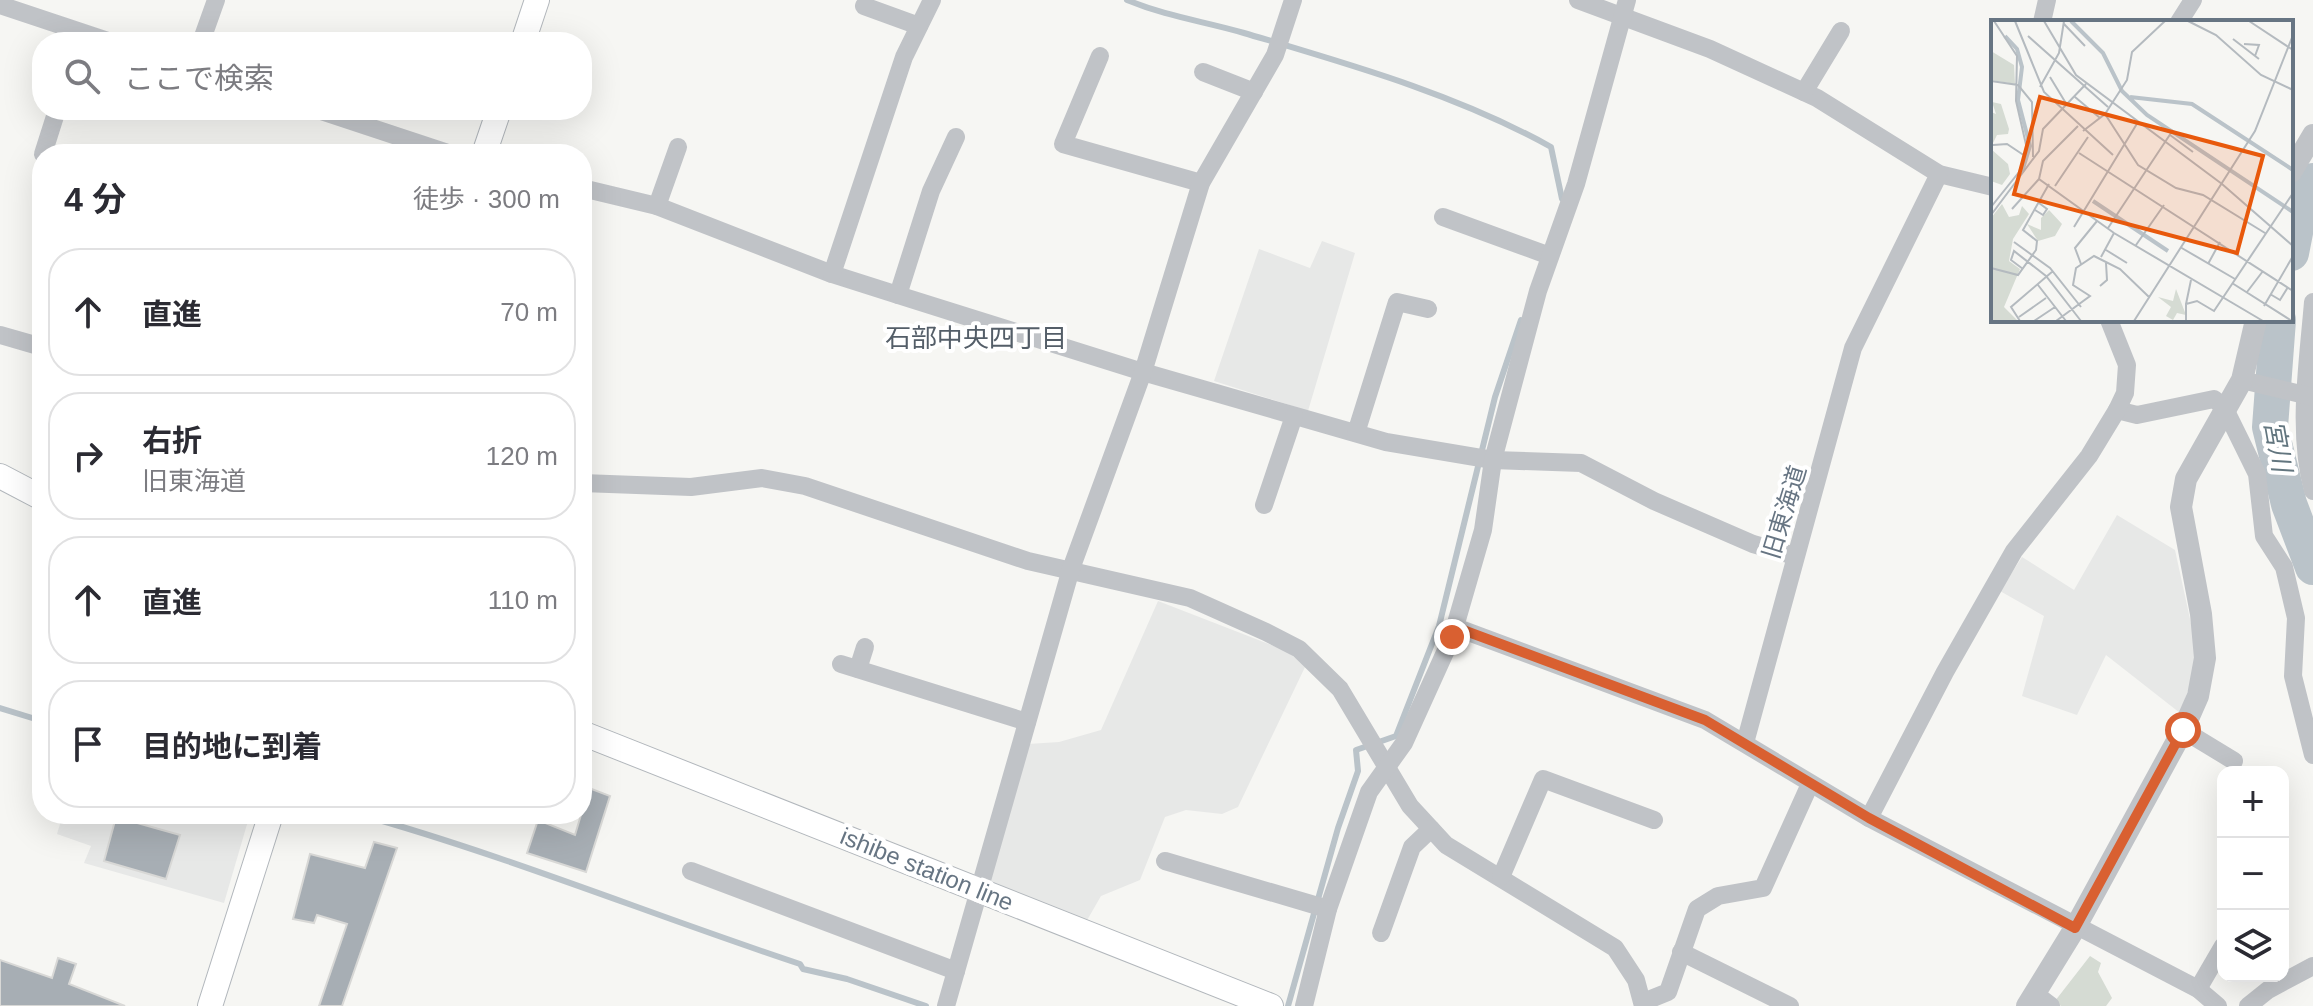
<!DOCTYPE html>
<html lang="ja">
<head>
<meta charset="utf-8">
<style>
	body { margin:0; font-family:Arial,"Noto Sans JP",sans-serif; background:#f7f7f7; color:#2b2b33 }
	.controls { position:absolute; right:24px; bottom:24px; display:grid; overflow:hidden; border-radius:16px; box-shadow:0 8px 32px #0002 }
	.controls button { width:72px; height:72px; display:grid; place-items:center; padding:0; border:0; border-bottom:2px solid #e1e1e2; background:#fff; color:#2b2b33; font:40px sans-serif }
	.stop { position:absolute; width:24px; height:24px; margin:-18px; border:6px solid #d96031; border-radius:50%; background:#fff }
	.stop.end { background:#d96031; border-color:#fff; box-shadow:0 2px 8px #0008 }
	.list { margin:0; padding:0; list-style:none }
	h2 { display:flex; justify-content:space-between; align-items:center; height:104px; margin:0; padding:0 32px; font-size:34px }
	h2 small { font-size:26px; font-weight:400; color:#7c7c81 }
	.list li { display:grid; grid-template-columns:52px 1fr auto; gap:24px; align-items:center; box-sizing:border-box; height:128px; margin:0 16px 16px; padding:0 16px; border:2px solid #e1e1e2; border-radius:32px }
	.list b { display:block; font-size:30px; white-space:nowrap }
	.list p { margin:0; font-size:26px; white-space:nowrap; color:#7c7c81 }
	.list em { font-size:26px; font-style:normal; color:#7c7c81 }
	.icon { flex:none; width:44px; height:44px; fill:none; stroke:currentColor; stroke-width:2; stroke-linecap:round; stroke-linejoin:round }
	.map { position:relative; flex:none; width:2313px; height:1006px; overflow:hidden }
	.search { position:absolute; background:#fff; box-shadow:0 8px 32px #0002; left:32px; top:32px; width:560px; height:88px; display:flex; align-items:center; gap:20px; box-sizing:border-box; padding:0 28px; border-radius:32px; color:#7c7c81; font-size:30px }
	.panel { position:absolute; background:#fff; box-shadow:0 8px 32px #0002; left:32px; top:144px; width:560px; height:680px; border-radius:32px }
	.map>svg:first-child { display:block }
	.built { fill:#e7e8e7 }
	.green { fill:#d5dbd3 }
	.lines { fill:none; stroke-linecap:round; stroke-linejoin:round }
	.stream { stroke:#bac3c9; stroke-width:6 }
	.river { stroke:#bac3c9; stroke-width:36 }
	.building { fill:#a7aeb4; stroke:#d8d8d6; stroke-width:2 }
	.secondary-casing { stroke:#b2b7bc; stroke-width:26 }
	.minor { stroke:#c0c3c7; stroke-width:18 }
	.tertiary { stroke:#c0c3c7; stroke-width:22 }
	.secondary { stroke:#fff; stroke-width:24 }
	.route { stroke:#d96031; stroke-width:10 }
	.labels { text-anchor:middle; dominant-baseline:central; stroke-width:8; stroke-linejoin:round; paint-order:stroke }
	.street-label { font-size:24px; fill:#677583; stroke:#fff }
	.neighbourhood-label { font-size:26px; fill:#545e68; stroke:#fff }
	.water-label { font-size:26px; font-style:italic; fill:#63767f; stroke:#fff }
	.inset-river { fill:none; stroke:#bac3c9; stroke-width:4 }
	.inset-road { fill:none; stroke:#b4babf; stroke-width:2 }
	.view { fill:#e8590c; fill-opacity:0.15; stroke:#e8590c; stroke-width:4 }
	.inset-edge { fill:none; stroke:#677583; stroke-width:4 }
</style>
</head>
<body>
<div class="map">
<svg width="2313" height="1006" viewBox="0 0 2313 1006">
	<rect width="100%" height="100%" fill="#f6f6f3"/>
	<g class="built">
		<polygon points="1322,241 1355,253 1308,411 1214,381 1259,249 1310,268"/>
		<polygon points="2117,515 2175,550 2197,651 2190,685 2180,713 2106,655 2077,715 2022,696 2044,616 2000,591 2022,557 2074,590"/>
		<polygon points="1158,601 1284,650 1306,665 1238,807 1222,814 1186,810 1165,817 1140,880 1101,896 1086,922 986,882 1028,744 1059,742 1101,730"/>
		<polygon points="63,814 250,814 224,903 84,863 91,846 57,834"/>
	</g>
	<polygon class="green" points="2090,956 2101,963 2098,972 2112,998 2106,1006 2061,1006 2055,1001"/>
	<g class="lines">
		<g class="stream">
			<path d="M1127 0C1168 17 1203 21 1244 33 1348 64 1456 94 1551 147L1562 199"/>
			<polyline points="0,708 42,721"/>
			<path d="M358 814C508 856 652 915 800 964L803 969 847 979 926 1006"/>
			<polyline points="1288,1006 1338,828 1358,771 1356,750 1396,736 1439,626 1495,397 1521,320"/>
		</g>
		<g class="river">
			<polyline points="2291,253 2300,207 2313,181"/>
			<polyline points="2278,320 2270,427 2289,504 2313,567"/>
		</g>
	</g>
	<g class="building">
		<polygon points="589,788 610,796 586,872 527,853 538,820 575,835"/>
		<polygon points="116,817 180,835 166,879 104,861"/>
		<polygon points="374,842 397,848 342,1006 319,1006 347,924 317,915 314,923 293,919 310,854 365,868"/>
		<polygon points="58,958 76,964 69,984 125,1006 0,1006 0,960 52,978"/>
	</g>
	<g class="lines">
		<defs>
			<g id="secondary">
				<polyline points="523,42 537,0"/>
				<polyline points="484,154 499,110"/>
				<polyline points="0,476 42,498"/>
				<polyline points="582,733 1271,1006"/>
				<polyline points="210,1006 271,814"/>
			</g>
		</defs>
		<use href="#secondary" class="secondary-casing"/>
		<g class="minor">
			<polyline points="1578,0 1710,49 1817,98 1939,174 1993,187"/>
			<polyline points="0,5 111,42"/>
			<polyline points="864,6 919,26"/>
			<polyline points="2042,22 2047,0"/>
			<polyline points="2179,22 2193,0"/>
			<polyline points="201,42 216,0"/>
			<polyline points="1100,56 1063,144 1201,183"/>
			<polyline points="1203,72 1254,92"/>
			<polyline points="1804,92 1841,31"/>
			<polyline points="318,110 451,154"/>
			<polyline points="43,154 57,110"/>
			<polyline points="582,188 657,206 832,274 898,295 1143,372 1386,442 1493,460 1581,463 1654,501 1753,544 1795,556"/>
			<polyline points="657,206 678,147"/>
			<polyline points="1443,217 1550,256"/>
			<polyline points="832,274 904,57 932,0"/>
			<polyline points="898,295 931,191 956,137"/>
			<path d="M2313 302C2308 364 2297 430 2313 491"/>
			<polyline points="0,335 42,347"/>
			<polyline points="2242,380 2313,397"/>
			<polyline points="2117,410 2137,415 2214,399 2224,407 2257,474 2264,536 2284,567 2296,618 2293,676 2313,755"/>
			<polyline points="1356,433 1397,302 1428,309"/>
			<polyline points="582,483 691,487 762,478 805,486 1028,561 1190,598 1266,632 1299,649 1340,689 1410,806 1446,845 1615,948 1636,980 1643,1006"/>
			<polyline points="1264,505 1294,416"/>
			<polyline points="1455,627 1705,720 1869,818 2198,989 2218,1006"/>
			<polyline points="841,664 1027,722"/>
			<polyline points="858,669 865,647"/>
			<polyline points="2183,730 2234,761"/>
			<polyline points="1745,743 1853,348 1939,174"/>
			<polyline points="1869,818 1945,672 2014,551 2089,456 2117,410 2125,393 2127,365 2109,320"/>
			<polyline points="1165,861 1328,909"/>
			<polyline points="691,871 956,971"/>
			<polyline points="1501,877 1543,779 1654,820"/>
			<polyline points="1381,933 1412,847 1431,829"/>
			<polyline points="1681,952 1790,1006"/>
			<polyline points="2198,989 2223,946"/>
			<polyline points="2034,993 2051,1006"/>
			<polyline points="1643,1002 1668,992 1697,909 1718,896 1763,888 1810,784"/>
			<polyline points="946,1006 1071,569 1143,372 1201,183 1275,55 1293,0"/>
			<polyline points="1304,1006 1328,909 1369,792 1404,743 1452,637 1483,530 1493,460 1538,291 1576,184 1627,0"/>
			<polyline points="2248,1006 2268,990 2313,966"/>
		</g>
		<g class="tertiary">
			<polyline points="2291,172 2313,135"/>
			<polyline points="2027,1006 2075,928 2183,730 2198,696 2205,658 2201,614 2181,507 2186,479 2242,380 2256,320"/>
		</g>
		<use href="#secondary" class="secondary"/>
	</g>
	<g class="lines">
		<polyline class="route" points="1452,637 1455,627 1705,720 1869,818 2075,928 2183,730"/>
	</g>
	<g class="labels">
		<g class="street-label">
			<text transform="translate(1784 512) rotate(-73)">旧東海道</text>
			<text transform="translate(927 869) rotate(22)">ishibe station line</text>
		</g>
		<g class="neighbourhood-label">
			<text x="976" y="338">石部中央四丁目</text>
		</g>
		<g class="water-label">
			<text transform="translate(2278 446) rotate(80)">宮川</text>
		</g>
	</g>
	<g transform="translate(1991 20)">
		<rect width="302" height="302" fill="#f6f6f3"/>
		<path d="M0 31 23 45 24 64 0 60ZM1 82 10 84 18 109 17 114 6 115 0 127V92L5 94ZM0 129 17 144 19 154 11 165 0 161ZM11 184 18 197 28 195 31 186 38 194 22 219 18 241 29 249 13 287 27 301H0V198ZM58 190 71 204 64 216 47 221 36 204 50 210V198ZM185 269 195 295 186 293 182 300 175 296 180 287 167 277 182 281Z" fill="#d5dbd3"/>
		<path class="inset-river" d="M80 1 112 33 131 71 156 95 302 192M14 16 26 29 31 47 27 80 39 126 31 152M139 77 201 84 302 150M102 181 177 231"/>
		<path class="inset-road" d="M24 1 53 72 122 135M53 1 85 55 231 164 302 226M197 1 225 15 270 55 302 70M258 1 302 30M73 4 94 26M37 16 117 87M242 19 268 39M253 24 268 25 264 36M59 57 76 85M0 61 27 65 41 82 42 137M49 67 68 33 73 1M84 77 109 98M114 94 147 145 185 168 212 175 274 213M87 106 52 141 48 159 123 213 272 301M92 111 114 94 136 60 141 32 174 1M179 115 202 132M2 125 16 124 34 136M88 133 302 271M64 166 97 117M0 187 28 152 36 129 25 81 26 36 3 1M21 189 48 159M44 190 52 195 56 189 48 183M0 195 48 131 52 109 95 64M83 207 147 102M117 208 182 110M23 222 59 248 90 287M145 225 173 185M189 227 244 259M115 230 136 243M110 237 123 213M90 244 84 228 106 201M217 244 229 222M0 248 27 255 45 230 46 221 32 210 58 164M32 249 20 240 23 231 55 256 90 301M241 263 301 301M47 265 75 301M109 266 116 260 115 243M256 272 272 251M279 274 289 280 297 267M195 284 200 260M273 286 302 236M28 297 55 278M29 301 20 287 62 251M43 301 64 287M65 301 99 276 82 265 85 248 103 236 129 249 158 277M143 301 264 111 302 15M195 301V284L206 281 223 291 302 173"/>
		<path class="view" d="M49 77 272 136 246 233 23 174Z"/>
		<rect width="302" height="302" class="inset-edge"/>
	</g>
</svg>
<div class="controls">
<button>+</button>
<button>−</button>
<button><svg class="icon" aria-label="layers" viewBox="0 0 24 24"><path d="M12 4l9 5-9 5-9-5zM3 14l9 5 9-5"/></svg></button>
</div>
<div class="stop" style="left:2183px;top:730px"></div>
<div class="stop end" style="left:1452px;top:637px"></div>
<div class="search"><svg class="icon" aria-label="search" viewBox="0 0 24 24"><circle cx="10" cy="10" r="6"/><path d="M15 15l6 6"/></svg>ここで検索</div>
<section class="panel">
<h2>4 分<small>徒歩 · 300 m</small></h2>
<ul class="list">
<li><svg class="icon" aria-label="ahead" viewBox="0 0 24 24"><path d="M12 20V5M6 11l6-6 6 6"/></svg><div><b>直進</b></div><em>70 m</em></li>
<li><svg class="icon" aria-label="right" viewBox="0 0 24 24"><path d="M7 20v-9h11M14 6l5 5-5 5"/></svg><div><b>右折</b><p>旧東海道</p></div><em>120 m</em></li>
<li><svg class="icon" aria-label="ahead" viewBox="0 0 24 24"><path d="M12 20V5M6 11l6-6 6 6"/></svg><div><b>直進</b></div><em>110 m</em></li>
<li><svg class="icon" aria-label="arrive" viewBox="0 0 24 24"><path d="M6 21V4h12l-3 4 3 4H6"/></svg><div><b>目的地に到着</b></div></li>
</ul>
</section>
</div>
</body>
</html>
